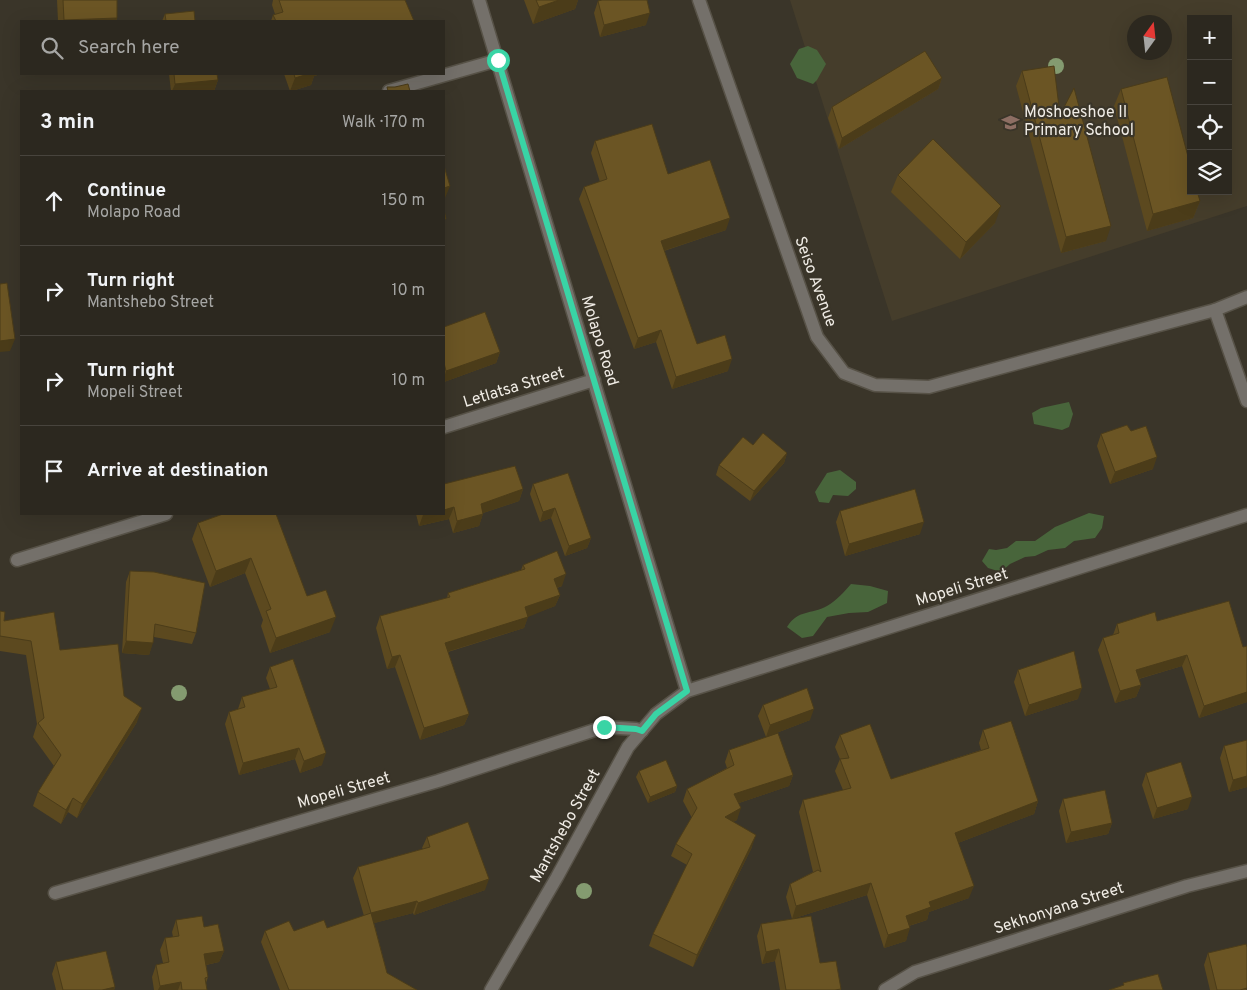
<!DOCTYPE html>
<html lang="en">
<head>
<meta charset="utf-8">
<style>
	body { margin:0; font-family:Overpass,sans-serif; background:#38342c; color:#f1f3f6 }
	.controls { position:absolute; right:15px; top:15px; display:grid; overflow:hidden; border-radius:0px; box-shadow:0 5px 20px #0002 }
	.controls button { width:45px; height:45px; display:grid; place-items:center; padding:0; border:0; border-bottom:1px solid #48443d; background:#2c281f; color:#f1f3f6; font:25px sans-serif }
	.compass { position:absolute; left:1127px; top:15px; width:45px; height:45px; border-radius:50%; background:#2c281f; box-shadow:0 5px 20px #0002; rotate:15deg }
	.stop { position:absolute; width:15px; height:15px; margin:-11px; border:4px solid #39d4a5; border-radius:50%; background:#fff }
	.stop.end { background:#39d4a5; border-color:#fff; box-shadow:0 1px 5px #0008 }
	.list { margin:0; padding:0; list-style:none }
	h2 { display:flex; justify-content:space-between; align-items:center; height:65px; margin:0; padding:0 20px; font-size:21px }
	h2 small { font-size:16px; font-weight:400; color:#a6a6a4 }
	.list li { display:grid; grid-template-columns:32px 1fr auto; gap:15px; align-items:center; box-sizing:border-box; height:90px; padding:0 20px; border-top:1px solid #48443d }
	.list b { display:block; font-size:19px; white-space:nowrap }
	.list p { margin:0; font-size:16px; white-space:nowrap; color:#a6a6a4 }
	.list em { font-size:16px; font-style:normal; color:#a6a6a4 }
	.icon { flex:none; width:28px; height:28px; fill:none; stroke:currentColor; stroke-width:2; stroke-linecap:round; stroke-linejoin:round }
	.map { position:relative; flex:none; width:1247px; height:990px; overflow:hidden }
	.search { position:absolute; background:#2c281f; box-shadow:0 5px 20px #0002; left:20px; top:20px; width:425px; height:55px; display:flex; align-items:center; gap:12px; box-sizing:border-box; padding:0 18px; border-radius:0px; color:#a6a6a4; font-size:19px }
	.panel { position:absolute; background:#2c281f; box-shadow:0 5px 20px #0002; left:20px; top:90px; width:425px; height:425px; border-radius:0px }
	.map>svg:first-child { display:block }
	.built { fill:#453d2b; fill-rule:evenodd }
	.forest { fill:#48653b }
	.lines { fill:none; stroke-linecap:round; stroke-linejoin:round }
	.street-casing { stroke:#575247; stroke-width:15 }
	.street { stroke:#74706a; stroke-width:12 }
	.tree { fill:#849b70 }
	.wall { fill:#5c491f }
	.shaded-wall { fill:#4b3c19 }
	.building { fill:#6b5524; stroke:#4b3c19 }
	.route { stroke:#39d4a5; stroke-width:6 }
	.labels { text-anchor:middle; dominant-baseline:central; stroke-width:4.5; stroke-linejoin:round; paint-order:stroke }
	.poi-label { font-size:16px; fill:#f0ece5; stroke:#3a3529; text-anchor:start }
	.street-label { font-size:16px; fill:#f0ece5; stroke:#3a3529 }
</style>
</head>
<body>
<div class="map">
<svg width="1247" height="990" viewBox="0 0 1247 990">
	<rect width="100%" height="100%" fill="#3a3529"/>
	<path class="built" d="M790 0H1247V206L892 321ZM1191 19H1228V191H1191ZM1134 22H1164V52H1134Z"/>
	<g class="forest">
		<polygon points="808,46 817,50 826,64 817,80 813,84 797,78 790,64 799,49"/>
		<polygon points="1069,402 1073,414 1069,427 1062,430 1034,424 1032,413 1041,408"/>
		<polygon points="840,470 856,482 856,489 848,496 833,495 829,503 819,502 815,492 827,473"/>
		<polygon points="1089,513 1104,516 1102,528 1095,538 1074,541 1065,548 1048,550 1035,556 1025,557 1010,564 1001,572 988,568 982,561 989,549 996,550 1007,548 1016,541 1035,541 1055,527"/>
		<path d="M851 584 870 586 888 591 887 603 868 612 849 613 827 617 813 636 802 638 787 627C798 609 811 615 827 606 837 600 844 592 851 584Z"/>
	</g>
	<g class="lines">
		<defs>
			<g id="street">
				<polyline points="479,0 687,691"/>
				<polyline points="699,0 817,337 844,373 875,385 929,387 1215,310 1247,297"/>
				<polyline points="389,91 498,60"/>
				<polyline points="1215,310 1247,401"/>
				<polyline points="444,427 594,380"/>
				<polyline points="17,560 166,514"/>
				<polyline points="55,893 438,781 604,727 636,729 642,731"/>
				<polyline points="491,990 557,877 628,747 656,714 687,691 1247,515"/>
				<polyline points="885,990 915,972 1187,886 1247,871"/>
			</g>
		</defs>
		<use href="#street" class="street-casing"/>
		<use href="#street" class="street"/>
	</g>
	<g class="tree">
		<circle cx="1056" cy="66" r="8"/>
		<circle cx="179" cy="693" r="8"/>
		<circle cx="584" cy="891" r="8"/>
	</g>
	<g class="wall">
		<polygon points="57,0 117,0 117,18 116,21 58,21"/>
		<polygon points="273,0 405,0 414,21 271,21 273,15 275,14 272,5"/>
		<polygon points="524,0 578,0 575,9 533,24"/>
		<polygon points="598,1 646,25 600,37 594,13"/>
		<polygon points="165,14 195,21 162,21"/>
		<polygon points="1022,71 1060,115 1106,241 1061,253 1016,86"/>
		<polygon points="169,74 217,74 218,80 214,91 171,91"/>
		<polygon points="284,74 321,74 314,76 311,85 292,91 290,91"/>
		<polygon points="942,78 938,89 839,149 828,118 832,107"/>
		<polygon points="1121,89 1200,201 1193,218 1147,231 1114,106"/>
		<polygon points="595,141 668,174 726,230 664,251 697,344 728,371 672,389 656,342 634,349 579,199 584,187 600,182 591,153"/>
		<polygon points="898,175 995,223 960,259 891,192"/>
		<polygon points="444,327 500,352 496,363 444,382"/>
		<polygon points="1131,431 1153,469 1110,484 1097,446 1101,434"/>
		<polygon points="753,445 787,453 784,463 750,501 716,475 719,465"/>
		<polygon points="444,484 523,489 519,501 483,513 479,526 453,533 449,519 419,526 416,514 444,514"/>
		<polygon points="533,484 591,538 587,548 565,556 551,518 540,522 530,494"/>
		<polygon points="840,511 920,534 845,556 836,522"/>
		<polygon points="223,514 307,596 330,632 270,653 261,626 263,620 245,573 210,587 192,539 198,523"/>
		<polygon points="523,565 562,586 557,588 560,595 555,606 528,616 524,628 448,652 469,714 464,725 420,740 395,667 387,669 376,628 380,616 447,598 448,593 521,570"/>
		<polygon points="130,571 196,633 192,644 154,637 149,655 122,653 126,582"/>
		<polygon points="0,611 4,621 60,650 124,696 137,722 77,818 68,812 61,824 33,806 38,792 54,766 33,737 37,724 26,655 0,651"/>
		<polygon points="1157,621 1243,647 1247,646 1247,702 1199,718 1182,666 1139,679 1141,685 1136,697 1115,703 1098,650 1103,638 1113,635 1117,624"/>
		<polygon points="270,667 322,765 300,773 295,759 239,775 225,724 229,712 238,709 242,697 270,689 266,678"/>
		<polygon points="1018,670 1078,699 1025,716 1014,682"/>
		<polygon points="763,705 810,720 766,737 758,716"/>
		<polygon points="983,730 1038,801 1034,814 958,843 969,898 929,912 927,920 909,926 906,941 884,948 867,895 792,919 786,897 790,884 813,872 799,812 803,800 843,790 835,771 840,759 835,747 840,735 891,779 981,750 979,743"/>
		<polygon points="1247,740 1247,787 1229,792 1220,758 1224,746"/>
		<polygon points="729,750 793,775 789,786 739,803 737,820 733,822 752,847 693,967 649,946 653,934 687,865 671,856 676,844 692,818 683,801 687,789 727,768 725,762"/>
		<polygon points="639,771 677,786 675,792 648,803 636,777"/>
		<polygon points="1146,773 1188,809 1153,819 1142,785"/>
		<polygon points="1063,799 1112,823 1108,834 1066,843 1059,811"/>
		<polygon points="427,837 485,890 414,915 413,913 374,923 387,973 417,990 280,990 261,942 265,931 294,931 327,928 364,916 353,878 358,867 423,849 422,848"/>
		<polygon points="176,920 204,927 224,951 219,962 206,965 208,977 206,983 207,990 154,990 152,977 156,965 163,963 160,950 165,938 173,937 172,932"/>
		<polygon points="761,924 820,963 841,989 841,990 780,990 775,961 762,964 757,936"/>
		<polygon points="1208,953 1247,990 1210,990 1204,965"/>
		<polygon points="56,962 115,987 114,990 56,990 52,974"/>
	</g>
	<g class="shaded-wall">
		<polygon points="559,0 578,0 575,9 533,24 539,7"/>
		<polygon points="650,13 646,25 600,37 604,25"/>
		<polygon points="117,18 116,21 63,21 64,20"/>
		<polygon points="308,74 321,74 314,76 311,85 292,91 290,91 295,78"/>
		<polygon points="942,78 938,89 839,149 842,138"/>
		<polygon points="218,80 214,91 172,91 175,84"/>
		<polygon points="450,186 445,198 444,199 444,188"/>
		<polygon points="1200,201 1193,218 1147,231 1153,214"/>
		<polygon points="1001,206 995,223 960,259 966,242"/>
		<polygon points="730,218 726,230 657,253 661,241"/>
		<polygon points="1111,226 1106,241 1061,253 1066,237"/>
		<polygon points="661,330 656,342 634,349 638,338"/>
		<polygon points="15,339 10,351 0,352 0,341"/>
		<polygon points="500,352 496,363 444,382 444,378 446,371"/>
		<polygon points="732,359 728,371 672,389 676,377"/>
		<polygon points="787,453 784,463 750,501 754,491"/>
		<polygon points="1157,457 1153,469 1110,484 1115,472"/>
		<polygon points="523,489 519,501 477,515 481,504"/>
		<polygon points="454,507 449,519 419,526 423,515 427,514 444,514 444,510"/>
		<polygon points="555,508 551,518 540,522 543,512"/>
		<polygon points="483,514 479,526 453,533 457,521"/>
		<polygon points="924,522 920,534 845,556 849,544"/>
		<polygon points="591,538 587,548 565,556 569,546"/>
		<polygon points="251,558 245,573 210,587 216,571"/>
		<polygon points="566,574 562,586 549,590 554,579"/>
		<polygon points="560,595 555,606 528,617 524,628 440,654 445,643 525,607"/>
		<polygon points="336,617 330,632 270,653 276,638"/>
		<polygon points="126,641 153,643 149,655 122,653"/>
		<polygon points="400,655 395,667 387,669 392,657"/>
		<polygon points="1187,655 1182,666 1131,681 1136,670"/>
		<polygon points="1141,685 1136,697 1115,703 1120,691"/>
		<polygon points="1082,688 1078,699 1025,716 1029,705"/>
		<polygon points="1247,692 1247,702 1199,718 1204,706"/>
		<polygon points="142,708 137,722 77,818 82,804"/>
		<polygon points="814,709 810,720 766,737 770,725"/>
		<polygon points="469,714 464,725 420,740 424,728"/>
		<polygon points="299,748 295,759 239,775 243,763"/>
		<polygon points="326,753 322,765 300,773 304,761"/>
		<polygon points="793,775 789,786 730,806 734,794"/>
		<polygon points="1247,776 1247,787 1229,792 1233,780"/>
		<polygon points="677,786 675,792 648,803 650,797"/>
		<polygon points="1192,797 1188,809 1153,819 1157,808"/>
		<polygon points="73,798 68,812 61,824 66,810"/>
		<polygon points="1038,801 1034,814 950,846 955,833"/>
		<polygon points="741,808 737,820 720,828 725,817"/>
		<polygon points="1112,823 1108,834 1066,843 1071,832"/>
		<polygon points="756,835 752,847 693,967 697,955"/>
		<polygon points="489,879 485,890 414,915 418,903"/>
		<polygon points="871,883 867,895 792,919 796,906"/>
		<polygon points="974,886 969,898 929,912 927,920 902,928 906,916 929,902"/>
		<polygon points="417,901 413,913 367,925 371,913"/>
		<polygon points="910,928 906,941 884,948 888,935"/>
		<polygon points="779,949 775,961 762,964 766,952"/>
		<polygon points="224,951 219,962 200,966 204,954"/>
		<polygon points="181,982 178,990 158,990 160,986"/>
		<polygon points="115,987 114,990 101,990 102,989"/>
	</g>
	<g class="building">
		<polygon points="63,0 117,0 117,18 64,20"/>
		<polygon points="279,0 405,0 414,21 276,21 273,15 283,12"/>
		<polygon points="536,0 559,0 539,7"/>
		<polygon points="602,0 647,0 650,13 604,25 598,1"/>
		<polygon points="194,11 195,21 166,21 165,14"/>
		<polygon points="925,51 942,78 842,138 832,107"/>
		<polygon points="1054,66 1060,115 1074,88 1111,226 1066,237 1022,71"/>
		<polygon points="174,74 217,74 218,80 175,84"/>
		<polygon points="294,74 308,74 295,78"/>
		<polygon points="1167,77 1191,168 1191,191 1197,191 1200,201 1153,214 1121,89"/>
		<polygon points="408,84 410,91 388,91 387,87 395,87"/>
		<polygon points="652,124 668,174 710,160 730,218 661,241 697,344 725,335 732,359 676,377 661,330 638,338 584,187 607,179 595,141"/>
		<polygon points="933,139 1001,206 966,242 898,175"/>
		<polygon points="444,166 450,186 444,188"/>
		<polygon points="444,210 446,219 444,219"/>
		<polygon points="7,283 15,339 0,341 0,284"/>
		<polygon points="485,312 500,352 446,371 444,363 444,327"/>
		<polygon points="1127,425 1131,431 1146,426 1157,457 1115,472 1101,434"/>
		<polygon points="763,433 787,453 754,491 719,465 743,437 753,445"/>
		<polygon points="515,466 523,489 481,504 483,514 457,521 454,507 444,510 444,484"/>
		<polygon points="568,473 591,538 569,546 555,508 543,512 533,484"/>
		<polygon points="915,489 924,522 849,544 840,511"/>
		<polygon points="223,514 276,514 307,596 326,590 336,617 276,638 266,611 271,609 251,558 216,571 198,523"/>
		<polygon points="557,551 566,574 554,579 560,595 525,607 528,617 445,643 469,714 424,728 400,655 392,657 380,616 450,597 448,593 525,569 523,565"/>
		<polygon points="130,571 154,572 205,583 196,633 155,624 153,643 126,641"/>
		<polygon points="1229,601 1243,647 1247,646 1247,692 1204,706 1187,655 1136,670 1141,685 1120,691 1103,638 1119,633 1117,624 1155,612 1157,621"/>
		<polygon points="0,611 5,612 4,621 54,612 60,650 118,644 124,696 142,708 82,804 73,798 66,810 38,792 61,755 38,723 44,718 31,641 0,636"/>
		<polygon points="1074,651 1082,688 1029,705 1018,670"/>
		<polygon points="293,659 326,753 304,761 299,748 243,763 229,712 245,707 242,697 277,687 270,667"/>
		<polygon points="807,688 814,709 770,725 763,705"/>
		<polygon points="1011,721 1038,801 955,833 974,886 929,902 931,907 906,916 910,928 888,935 871,883 796,906 790,884 818,870 821,872 803,800 851,788 840,759 849,758 840,735 870,724 891,779 989,748 983,730"/>
		<polygon points="778,733 793,775 734,794 741,808 725,817 756,835 697,955 653,934 692,854 676,844 697,808 687,789 734,765 729,750"/>
		<polygon points="1247,740 1247,776 1233,780 1224,746"/>
		<polygon points="666,760 677,786 650,797 639,771"/>
		<polygon points="1181,762 1192,797 1157,808 1146,773"/>
		<polygon points="1105,790 1112,823 1071,832 1063,799"/>
		<polygon points="468,822 489,879 418,903 417,901 371,913 358,867 430,847 427,837"/>
		<polygon points="371,913 387,973 417,990 289,990 265,931 289,921 294,931 324,920 327,928"/>
		<polygon points="202,916 204,927 218,924 224,951 204,954 208,977 205,978 207,990 182,990 181,982 160,986 156,965 169,962 165,938 179,936 176,920"/>
		<polygon points="811,916 820,963 836,961 841,989 835,990 786,990 779,949 766,952 761,924"/>
		<polygon points="1246,944 1247,947 1247,988 1240,990 1217,990 1208,953"/>
		<polygon points="106,951 115,987 102,990 63,990 56,962"/>
		<polygon points="1158,974 1163,990 1109,990 1124,985 1123,983"/>
	</g>
	<g class="lines">
		<polyline class="route" points="498,60 687,691 656,714 642,731 636,729 604,727"/>
	</g>
	<defs>
		<symbol id="school-bare" viewBox="-9 -9 18 18"><path d="M0-5L7-2L0 1L-7-2ZM-4 1L0 2.5L4 1V4Q0 6-4 4Z" fill="#8d6e63" stroke="#3a3529" stroke-width="2.5" paint-order="stroke"/></symbol>
	</defs>
	<g fill-rule="evenodd">
		<use href="#school-bare" x="998" y="110" width="25" height="25"/>
	</g>
	<g class="labels">
		<g class="poi-label">
			<text x="1024" y="113">Moshoeshoe II<tspan x="1024" dy="18">Primary School</tspan></text>
		</g>
		<g class="street-label">
			<text transform="translate(815 282) rotate(70)">Seiso Avenue</text>
			<text transform="translate(599 341) rotate(73)">Molapo Road</text>
			<text transform="translate(514 388) rotate(-17)">Letlatsa Street</text>
			<text transform="translate(962 588) rotate(-17)">Mopeli Street</text>
			<text transform="translate(344 791) rotate(-16)">Mopeli Street</text>
			<text transform="translate(566 826) rotate(-61)">Mantshebo Street</text>
			<text transform="translate(1059 909) rotate(-18)">Sekhonyana Street</text>
		</g>
	</g>
</svg>
<div class="controls">
<button>+</button>
<button>−</button>
<button><svg class="icon" aria-label="locate" viewBox="0 0 24 24"><circle cx="12" cy="12" r="6"/><path d="M12 2v4M12 18v4M2 12h4M18 12h4"/></svg></button>
<button><svg class="icon" aria-label="layers" viewBox="0 0 24 24"><path d="M12 4l9 5-9 5-9-5zM3 14l9 5 9-5"/></svg></button>
</div>
<svg class="compass" viewBox="-18 -18 36 36"><path d="M0-13l5 13h-10z" fill="#e53935"/><path d="M0 13l5-13h-10z" fill="#a6a6a4"/></svg>
<div class="stop" style="left:498px;top:60px"></div>
<div class="stop end" style="left:604px;top:727px"></div>
<div class="search"><svg class="icon" aria-label="search" viewBox="0 0 24 24"><circle cx="10" cy="10" r="6"/><path d="M15 15l6 6"/></svg>Search here</div>
<section class="panel">
<h2>3 min<small>Walk · 170 m</small></h2>
<ul class="list">
<li><svg class="icon" aria-label="ahead" viewBox="0 0 24 24"><path d="M12 20V5M6 11l6-6 6 6"/></svg><div><b>Continue</b><p>Molapo Road</p></div><em>150 m</em></li>
<li><svg class="icon" aria-label="right" viewBox="0 0 24 24"><path d="M7 20v-9h11M14 6l5 5-5 5"/></svg><div><b>Turn right</b><p>Mantshebo Street</p></div><em>10 m</em></li>
<li><svg class="icon" aria-label="right" viewBox="0 0 24 24"><path d="M7 20v-9h11M14 6l5 5-5 5"/></svg><div><b>Turn right</b><p>Mopeli Street</p></div><em>10 m</em></li>
<li><svg class="icon" aria-label="arrive" viewBox="0 0 24 24"><path d="M6 21V4h12l-3 4 3 4H6"/></svg><div><b>Arrive at destination</b></div></li>
</ul>
</section>
</div>
</body>
</html>
